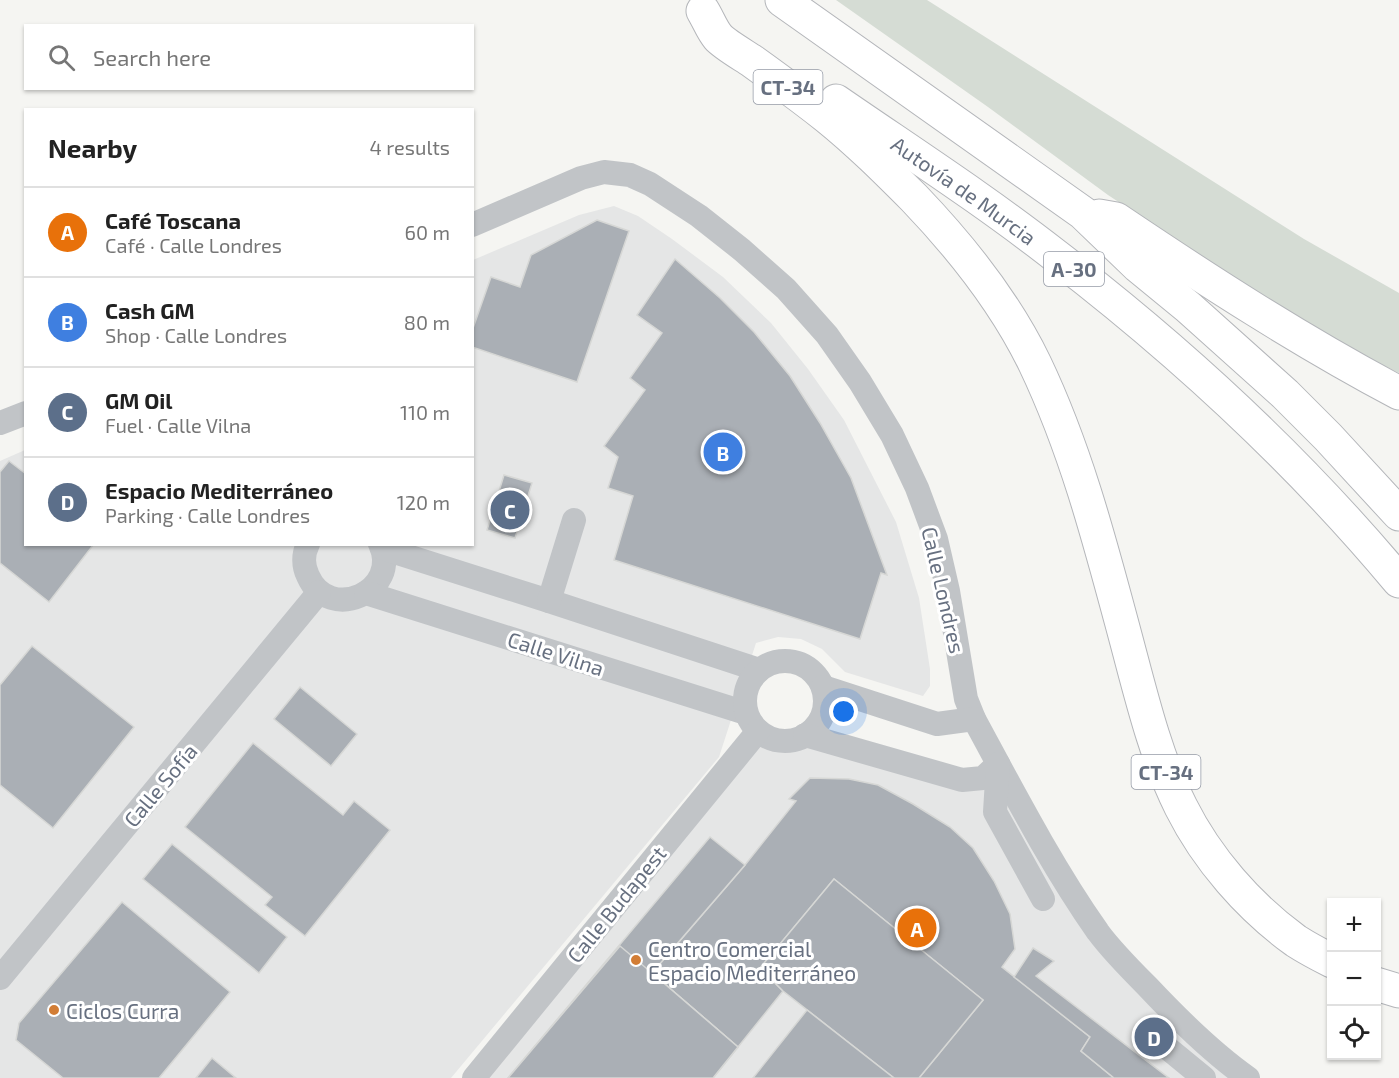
<!DOCTYPE html>
<html lang="en">
<head>
<meta charset="utf-8">
<style>
	body { margin:0; font-family:"Exo 2",sans-serif; background:#f6f6f6; color:#222 }
	.controls { position:absolute; right:18px; bottom:18px; display:grid; overflow:hidden; border-radius:0px; box-shadow:0 2px 4px #0004 }
	.controls button { width:54px; height:54px; display:grid; place-items:center; padding:0; border:0; border-bottom:2px solid #e0e0e0; background:#fff; color:#222; font:30px sans-serif }
	.you { position:absolute; left:844px; top:712px; width:21px; height:21px; margin:-15px; border:4px solid #fff; border-radius:50%; background:#1a73e8; box-shadow:0 0 0 9px #1a73e833 }
	.badge { display:grid; place-items:center; width:39px; height:39px; border-radius:50%; background:#111827; color:#fff; font-size:20px; font-weight:700 }
	.pin { position:absolute; translate:-50% -50%; border:3px solid #fff; box-shadow:0 2px 6px #0006 }
	.list { margin:0; padding:0; list-style:none }
	h2 { display:flex; justify-content:space-between; align-items:center; height:78px; margin:0; padding:0 24px; font-size:26px }
	h2 small { font-size:20px; font-weight:400; color:#767676 }
	.list li { display:grid; grid-template-columns:39px 1fr auto; gap:18px; align-items:center; box-sizing:border-box; height:90px; padding:0 24px; border-top:2px solid #e0e0e0 }
	.list b { display:block; font-size:22px; white-space:nowrap }
	.list p { margin:0; font-size:20px; white-space:nowrap; color:#767676 }
	.list em { font-size:20px; font-style:normal; color:#767676 }
	.icon { flex:none; width:33px; height:33px; fill:none; stroke:currentColor; stroke-width:2; stroke-linecap:round; stroke-linejoin:round }
	.map { position:relative; flex:none; width:1399px; height:1078px; overflow:hidden }
	.search { position:absolute; background:#fff; box-shadow:0 2px 4px #0004; left:24px; top:24px; width:450px; height:66px; display:flex; align-items:center; gap:15px; box-sizing:border-box; padding:0 21px; border-radius:0px; color:#767676; font-size:22px }
	.panel { position:absolute; background:#fff; box-shadow:0 2px 4px #0004; left:24px; top:108px; width:450px; height:438px; border-radius:0px }
	.map>svg:first-child { display:block }
	.built { fill:#e5e6e6 }
	.green { fill:#d5dcd4 }
	.building { fill:#aaafb5; stroke:#d6d7d5; stroke-width:1.5 }
	.lines { fill:none; stroke-linecap:round; stroke-linejoin:round }
	.highway-casing { stroke:#b4b6ba; stroke-width:35 }
	.minor { stroke:#c1c4c7; stroke-width:24 }
	.highway { stroke:#fff; stroke-width:33 }
	.poi-dot { fill:#d27d35; stroke:#fff; stroke-width:2 }
	.labels { text-anchor:middle; dominant-baseline:central; stroke-width:6; stroke-linejoin:round; paint-order:stroke }
	.shield { fill:#fff; stroke:#959ba6; stroke-width:1.5 }
	.shield-label { font-size:20px; font-weight:bold; fill:#677080 }
	.street-label { font-size:21px; fill:#677080; stroke:#fff }
	.poi-label { font-size:21px; fill:#677080; stroke:#fff; text-anchor:start }
</style>
</head>
<body>
<div class="map">
<svg width="1399" height="1078" viewBox="0 0 1399 1078">
	<rect width="100%" height="100%" fill="#f5f5f2"/>
	<g class="built">
		<polygon points="614,206 638,216 672,239 723,277 771,323 808,369 844,420 896,522 919,598 930,669 930,686 923,696 845,672 822,649 801,639 778,637 756,643 719,757 451,1078 0,1078 0,461 25,450 26,544 472,544 473,260 579,215"/>
		<polygon points="765,736 777,740 786,741 795,739 962,780 998,764 1072,894 1248,1078 474,1078"/>
	</g>
	<polygon class="green" points="836,0 927,0 1304,239 1399,293 1399,373 1378,363 1290,315 1108,195 988,107"/>
	<g class="building">
		<polygon points="597,220 629,231 577,382 472,347 472,331 491,277 520,287 531,255"/>
		<polygon points="675,259 720,298 754,332 790,376 820,423 851,478 887,575 881,573 860,639 614,560 633,496 608,488 618,457 604,446 645,390 630,378 662,333 637,315"/>
		<polygon points="9,461 26,474 26,544 94,544 49,602 0,563 0,472"/>
		<polygon points="504,475 532,483 515,538 487,530"/>
		<polygon points="32,646 134,727 53,828 0,785 0,685"/>
		<polygon points="300,687 357,734 331,766 274,719"/>
		<polygon points="253,743 343,815 354,801 390,830 305,936 265,905 272,897 185,827"/>
		<polygon points="810,778 849,779 878,785 913,804 950,827 973,848 994,881 1010,914 1015,949 1002,967 1090,1037 1081,1051 1114,1078 919,1078 983,1000 834,879 760,968 783,991 738,1047 652,973 745,865 796,801 789,799"/>
		<polygon points="710,837 745,865 652,973 738,1047 713,1078 508,1078"/>
		<polygon points="172,844 287,937 259,973 143,879"/>
		<polygon points="834,879 983,1000 919,1078 894,1078 783,991 760,968"/>
		<polygon points="122,902 230,992 159,1078 63,1078 16,1040 19,1023"/>
		<polygon points="620,946 652,973 738,1047 713,1078 508,1078"/>
		<polygon points="1033,948 1054,961 1036,976 1169,1078 1114,1078 1081,1051 1090,1037 1014,977"/>
		<polygon points="807,1010 894,1078 753,1078"/>
		<polygon points="212,1058 236,1078 196,1078"/>
	</g>
	<g class="lines">
		<defs>
			<g id="highway">
				<polyline points="782,0 1083,213 1138,266 1188,307 1285,394 1328,437 1399,514"/>
				<path d="M703 11C708 19 712 30 718 37 724 44 743 55 752 61 777 79 803 98 827 117 858 142 886 170 914 198 962 248 1005 302 1035 364 1077 452 1101 546 1126 639 1141 695 1155 755 1181 807 1207 859 1249 907 1296 941 1307 948 1320 955 1332 961"/>
				<path id="s1" d="M836 101C910 152 986 201 1056 256 1181 352 1298 460 1399 581"/>
				<path d="M1099 216 1116 219C1208 281 1301 341 1399 393"/>
				<polyline points="1376,984 1399,991"/>
			</g>
		</defs>
		<use href="#highway" class="highway-casing"/>
		<g class="minor">
			<path d="M472 225 581 178 604 172 630 175 650 184 699 216 742 250 786 289 827 335 860 382 892 435 917 488 936 539 948 591 966 699 974 719C1013 791 1051 865 1098 932 1112 951 1130 969 1147 986 1178 1019 1211 1052 1248 1078"/>
			<polyline points="0,423 26,413"/>
			<path d="M308 544C303 554 303 566 308 576 329 624 402 591 380 544"/>
			<polyline points="382,548 549,601 759,670"/>
			<polyline points="366,593 746,713"/>
			<polyline points="549,601 574,520"/>
			<circle cx="785" cy="701" r="40"/>
			<polyline points="823,687 937,724 974,719"/>
			<polyline points="805,735 962,780 983,778 998,764"/>
			<polyline points="998,764 995,812 1043,899"/>
			<polyline points="0,978 319,592"/>
			<polyline points="1154,1037 1204,1078"/>
			<polyline points="474,1078 758,731"/>
		</g>
		<use href="#highway" class="highway"/>
	</g>
	<g class="poi-dot">
		<circle cx="636" cy="960" r="6"/>
		<circle cx="54" cy="1010" r="6"/>
	</g>
	<g class="labels">
		<g class="shield">
			<rect x="753.5" y="70" width="69" height="34" rx="4.5"/>
			<rect x="1044" y="252" width="60" height="34" rx="4.5"/>
			<rect x="1131.5" y="755" width="69" height="34" rx="4.5"/>
		</g>
		<g class="shield-label">
			<text x="788" y="87">CT-34</text>
			<text x="1074" y="269">A-30</text>
			<text x="1166" y="772">CT-34</text>
		</g>
		<g class="street-label">
			<text stroke="none"><textPath href="#s1" startOffset="156">Autovía de Murcia</textPath></text>
			<text transform="translate(944 590) rotate(77)">Calle Londres</text>
			<text transform="translate(556 653) rotate(18)">Calle Vilna</text>
			<text transform="translate(160 785) rotate(-50)">Calle Sofía</text>
			<text transform="translate(616 904) rotate(-51)">Calle Budapest</text>
		</g>
		<g class="poi-label">
			<text x="648" y="948">Centro Comercial<tspan x="648" dy="24">Espacio Mediterráneo</tspan></text>
			<text x="66" y="1010">Ciclos Curra</text>
		</g>
	</g>
</svg>
<div class="controls">
<button>+</button>
<button>−</button>
<button><svg class="icon" aria-label="locate" viewBox="0 0 24 24"><circle cx="12" cy="12" r="6"/><path d="M12 2v4M12 18v4M2 12h4M18 12h4"/></svg></button>
</div>
<div class="you"></div>
<div class="pin badge" style="left:917px;top:928px;background:#e8710a">A</div>
<div class="pin badge" style="left:723px;top:452px;background:#3f7fe0">B</div>
<div class="pin badge" style="left:510px;top:510px;background:#5c6f8a">C</div>
<div class="pin badge" style="left:1154px;top:1037px;background:#5c6f8a">D</div>
<div class="search"><svg class="icon" aria-label="search" viewBox="0 0 24 24"><circle cx="10" cy="10" r="6"/><path d="M15 15l6 6"/></svg>Search here</div>
<section class="panel">
<h2>Nearby<small>4 results</small></h2>
<ul class="list">
<li><span class="badge" style="background:#e8710a">A</span><div><b>Café Toscana</b><p>Café · Calle Londres</p></div><em>60 m</em></li>
<li><span class="badge" style="background:#3f7fe0">B</span><div><b>Cash GM</b><p>Shop · Calle Londres</p></div><em>80 m</em></li>
<li><span class="badge" style="background:#5c6f8a">C</span><div><b>GM Oil</b><p>Fuel · Calle Vilna</p></div><em>110 m</em></li>
<li><span class="badge" style="background:#5c6f8a">D</span><div><b>Espacio Mediterráneo</b><p>Parking · Calle Londres</p></div><em>120 m</em></li>
</ul>
</section>
</div>
</body>
</html>
